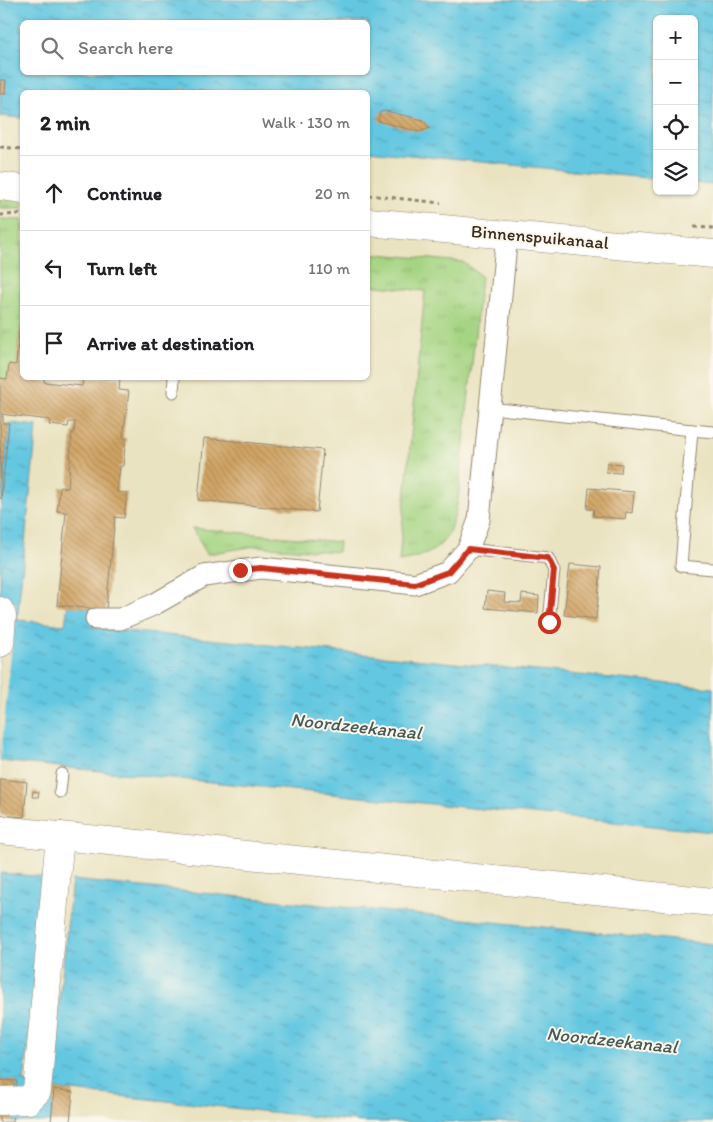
<!DOCTYPE html>
<html lang="en">
<head>
<meta charset="utf-8">
<style>
	body { margin:0; font-family:Itim,sans-serif; background:#f2f2f2; color:#202124 }
	.controls { position:absolute; right:15px; top:15px; display:grid; overflow:hidden; border-radius:8px; box-shadow:0 1px 4px #0004 }
	.controls button { width:45px; height:45px; display:grid; place-items:center; padding:0; border:0; border-bottom:1px solid #e0e0e0; background:#fff; color:#202124; font:25px sans-serif }
	.stop { position:absolute; width:15px; height:15px; margin:-11px; border:4px solid #c8321e; border-radius:50%; background:#fff }
	.stop.end { background:#c8321e; border-color:#fff; box-shadow:0 1px 5px #0008 }
	.list { margin:0; padding:0; list-style:none }
	h2 { display:flex; justify-content:space-between; align-items:center; height:65px; margin:0; padding:0 20px; font-size:21px }
	h2 small { font-size:16px; font-weight:400; color:#757577 }
	.list li { display:grid; grid-template-columns:32px 1fr auto; gap:15px; align-items:center; box-sizing:border-box; height:75px; padding:0 20px; border-top:1px solid #e0e0e0 }
	.list b { display:block; font-size:19px; white-space:nowrap }
	.list em { font-size:16px; font-style:normal; color:#757577 }
	.icon { flex:none; width:28px; height:28px; fill:none; stroke:currentColor; stroke-width:2; stroke-linecap:round; stroke-linejoin:round }
	.map { position:relative; flex:none; width:713px; height:1122px; overflow:hidden }
	.search { position:absolute; background:#fff; box-shadow:0 1px 4px #0004; left:20px; top:20px; width:350px; height:55px; display:flex; align-items:center; gap:12px; box-sizing:border-box; padding:0 18px; border-radius:8px; color:#757577; font-size:19px }
	.panel { position:absolute; background:#fff; box-shadow:0 1px 4px #0004; left:20px; top:90px; width:350px; height:290px; border-radius:8px }
	.map>svg:first-child { display:block }
	.grass { fill:url(#grass-tufts); stroke:#707f50 }
	.water { fill:url(#water-ripples); stroke:#4f7880; fill-rule:evenodd }
	.pier { fill:#eae3c1 }
	.building { fill:url(#building-back-hatch) }
	.lines { fill:none; stroke-linecap:round; stroke-linejoin:round }
	.service-casing { stroke:#928670; stroke-width:13 }
	.minor-casing { stroke:#928670; stroke-width:23 }
	.tertiary-casing { stroke:#928670; stroke-width:29 }
	.path { stroke:#928670; stroke-width:3; stroke-dasharray:4 4; stroke-linecap:butt }
	.service { stroke:#fff; stroke-width:11 }
	.minor { stroke:#fff; stroke-width:21 }
	.tertiary { stroke:#fff; stroke-width:28 }
	.route { stroke:#c8321e; stroke-width:6 }
	.labels { text-anchor:middle; dominant-baseline:central; stroke-width:4; stroke-linejoin:round; paint-order:stroke }
	.street-label { font-size:18px; fill:#3b2a1e; stroke:#fbf7ec }
	.water-label { font-size:19px; font-style:italic; fill:#475958; stroke:#fbf7ec }
</style>
</head>
<body>
<div class="map">
<svg width="713" height="1122" viewBox="0 0 713 1122">
	<defs>
		<pattern id="grass-tufts" width="24" height="20" patternUnits="userSpaceOnUse" patternTransform="scale(1.25)"><rect width="24" height="20" fill="#a5d482"/><path d="M3 7l-1-3M5 7V3M7 7l1-3M15 17l-1-3M17 17v-4M19 17l1-3" fill="none" stroke="#8fb670"/></pattern>
		<pattern id="water-ripples" width="26" height="14" patternUnits="userSpaceOnUse" patternTransform="scale(1.25)"><rect width="26" height="14" fill="#63c7e1"/><path d="M2 4q2-2 4 0t4 0M15 11q2-2 4 0t4 0" fill="none" stroke="#53a2b6"/></pattern>
		<pattern id="building-back-hatch" width="6" height="6" patternUnits="userSpaceOnUse" patternTransform="scale(1.25)"><rect width="6" height="6" fill="#d1a465"/><path d="M-1 5l2 2M0 0l6 6M5-1l2 2" fill="none" stroke="#ab8653"/></pattern>
	</defs>
	<rect width="100%" height="100%" fill="#fbf7ec"/>
	<filter id="ink" filterUnits="userSpaceOnUse"><feTurbulence type="fractalNoise" baseFrequency=".02" numOctaves="2"/><feDisplacementMap in="SourceGraphic" scale="10" xChannelSelector="R" yChannelSelector="G"/><feConvolveMatrix kernelMatrix="1 2 1 2 8 2 1 2 1" color-interpolation-filters="sRGB"/></filter>
	<filter id="wash" filterUnits="userSpaceOnUse"><feTurbulence type="fractalNoise" baseFrequency=".0096" numOctaves="4" result="noise"/><feDisplacementMap in="SourceGraphic" scale="20" xChannelSelector="R" yChannelSelector="G"/><feGaussianBlur stdDeviation="1.12" result="paint"/><feColorMatrix in="noise" values="0 0 0 0 0 0 0 0 0 0 0 0 0 0 0 0 0 1.4 0 .05"/><feComposite in="paint" operator="in"/></filter>
	<g filter="url(#wash)">
		<rect width="100%" height="100%" fill="#eae3c1"/>
		<g class="grass">
			<polygon points="0,191 22,193 22,208 0,208"/>
			<polygon points="0,219 22,220 22,327 19,368 8,381 0,380"/>
			<path d="M368 253 463 262 481 276 458 500C450 541 442 554 399 561L425 291 368 285Z"/>
			<polygon points="192,528 339,542 338,552 255,546 207,554"/>
		</g>
		<g class="water">
			<path d="M0 0H713V185L694 183V19H657V179L368 151V92H22V118L0 116ZM22 22H368V72H22Z"/>
			<polygon points="9,423 37,426 17,620 65,625 68,604 118,427 94,628 713,688 713,832 0,761 0,517"/>
			<polygon points="0,873 45,877 24,1082 50,1088 72,880 713,944 713,1122 364,1122 54,1089 51,1122 13,1122 17,1081 0,1080"/>
		</g>
		<polygon class="pier" points="0,601 16,603 0,763"/>
		<g id="blocks">
			<g class="building">
				<polygon points="0,80 6,80 5,94 0,94"/>
				<polygon points="179,88 210,91 210,92 178,92"/>
				<polygon points="386,111 423,120 430,128 420,132 378,121 380,112"/>
				<polygon points="21,315 22,378 44,378 44,382 82,386 83,378 120,378 119,390 129,391 123,438 126,438 123,466 120,466 117,492 127,493 124,518 115,517 106,610 57,605 66,512 57,511 60,487 68,488 72,433 74,433 75,422 69,422 68,427 49,425 50,420 0,414 0,378 7,379 9,364 16,365"/>
				<polygon points="0,416 3,416 3,423 9,423 1,499"/>
				<polygon points="204,438 323,450 317,512 198,500"/>
				<polygon points="607,463 622,464 621,473 606,472"/>
				<polygon points="589,488 634,492 632,513 626,512 625,519 593,516 594,509 587,509"/>
				<polygon points="570,564 601,567 596,619 564,615"/>
				<polygon points="487,591 505,593 504,602 521,603 522,594 539,596 538,613 485,608"/>
				<polygon points="0,779 27,782 24,817 0,815"/>
				<polygon points="33,791 39,792 38,797 32,797"/>
				<polygon points="0,1080 17,1081 13,1122 0,1122"/>
				<polygon points="54,1089 73,1092 70,1122 51,1122"/>
			</g>
		</g>
	</g>
	<g filter="url(#ink)">
		<use href="#blocks" fill-opacity="0" stroke="#928670" stroke-width="1"/>
		<g class="lines">
			<defs>
				<g id="service">
					<polyline points="173,392 174,378"/>
					<polyline points="490,408 692,430 681,566 713,569"/>
					<polyline points="692,430 713,432"/>
					<polyline points="468,549 548,558 554,571 549,622"/>
					<polyline points="60,792 62,774"/>
				</g>
				<polyline id="minor" points="96,619 120,619 155,604 204,576 261,568 415,584 448,572 468,549 479,520 507,234"/>
				<g id="tertiary">
					<polyline points="0,186 22,189"/>
					<polyline points="368,222 713,254"/>
					<polyline points="0,611 2,616 0,643"/>
					<polyline points="0,830 713,902"/>
					<polyline points="0,1101 28,1100 37,1091 60,836"/>
				</g>
			</defs>
			<use href="#service" class="service-casing"/>
			<use href="#minor" class="minor-casing"/>
			<use href="#tertiary" class="tertiary-casing"/>
			<g class="path">
				<polyline points="0,147 22,149"/>
				<polyline points="368,195 441,203"/>
				<polyline points="0,215 22,214"/>
				<polyline points="694,227 713,228"/>
			</g>
			<use href="#service" class="service"/>
			<use href="#minor" class="minor"/>
			<use href="#tertiary" class="tertiary"/>
		</g>
	</g>
	<g class="lines" filter="url(#ink)">
		<polyline class="route" points="240,570 261,568 415,584 448,572 468,549 548,558 554,570 549,622"/>
	</g>
	<g class="labels">
		<g class="street-label">
			<text transform="translate(540 237) rotate(5)">Binnenspuikanaal</text>
		</g>
		<g class="water-label">
			<text transform="translate(356 726) rotate(6)">Noordzeekanaal</text>
			<text transform="translate(612 1040) rotate(6)">Noordzeekanaal</text>
		</g>
	</g>
</svg>
<div class="controls">
<button>+</button>
<button>−</button>
<button><svg class="icon" aria-label="locate" viewBox="0 0 24 24"><circle cx="12" cy="12" r="6"/><path d="M12 2v4M12 18v4M2 12h4M18 12h4"/></svg></button>
<button><svg class="icon" aria-label="layers" viewBox="0 0 24 24"><path d="M12 4l9 5-9 5-9-5zM3 14l9 5 9-5"/></svg></button>
</div>
<div class="stop" style="left:549px;top:622px"></div>
<div class="stop end" style="left:240px;top:570px"></div>
<div class="search"><svg class="icon" aria-label="search" viewBox="0 0 24 24"><circle cx="10" cy="10" r="6"/><path d="M15 15l6 6"/></svg>Search here</div>
<section class="panel">
<h2>2 min<small>Walk · 130 m</small></h2>
<ul class="list">
<li><svg class="icon" aria-label="ahead" viewBox="0 0 24 24"><path d="M12 20V5M6 11l6-6 6 6"/></svg><div><b>Continue</b></div><em>20 m</em></li>
<li><svg class="icon" aria-label="left" viewBox="0 0 24 24"><path d="M17 20v-9H6M10 6l-5 5 5 5"/></svg><div><b>Turn left</b></div><em>110 m</em></li>
<li><svg class="icon" aria-label="arrive" viewBox="0 0 24 24"><path d="M6 21V4h12l-3 4 3 4H6"/></svg><div><b>Arrive at destination</b></div></li>
</ul>
</section>
</div>
</body>
</html>
